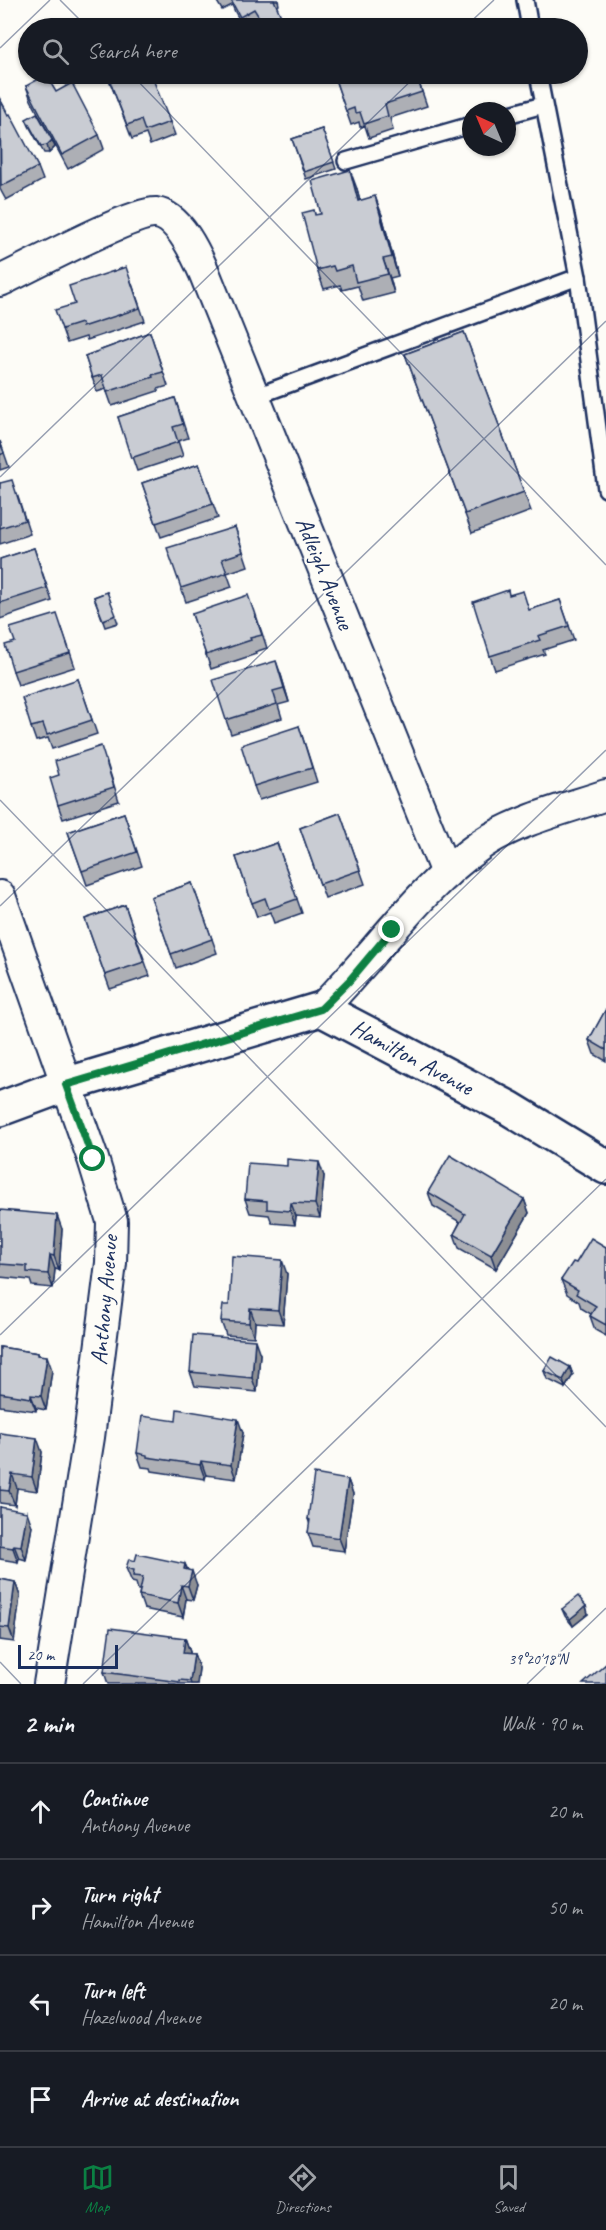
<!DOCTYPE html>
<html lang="en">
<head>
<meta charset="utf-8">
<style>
	body { margin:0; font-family:Caveat,sans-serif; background:#242831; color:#f1f3f6 }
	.compass { position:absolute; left:462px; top:102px; width:54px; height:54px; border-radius:50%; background:#171b24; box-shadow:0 2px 4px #0004; rotate:316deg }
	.scale { position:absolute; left:18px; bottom:15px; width:100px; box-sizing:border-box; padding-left:6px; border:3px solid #1b2f5e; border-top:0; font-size:16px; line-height:21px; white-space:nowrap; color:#1b2f5e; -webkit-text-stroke:4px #fdfcf7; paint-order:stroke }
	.stop { position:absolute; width:18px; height:18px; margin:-14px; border:4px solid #0b8043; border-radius:50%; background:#fff }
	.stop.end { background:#0b8043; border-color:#fff; box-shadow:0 2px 6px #0008 }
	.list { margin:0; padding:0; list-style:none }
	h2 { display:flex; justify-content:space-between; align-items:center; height:78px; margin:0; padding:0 24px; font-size:26px }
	h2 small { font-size:20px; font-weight:400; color:#9ea1a6 }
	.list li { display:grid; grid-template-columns:39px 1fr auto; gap:18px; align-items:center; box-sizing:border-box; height:96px; padding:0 24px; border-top:2px solid #363941 }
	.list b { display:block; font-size:22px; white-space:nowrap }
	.list p { margin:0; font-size:20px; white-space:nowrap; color:#9ea1a6 }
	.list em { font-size:20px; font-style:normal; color:#9ea1a6 }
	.icon { flex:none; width:33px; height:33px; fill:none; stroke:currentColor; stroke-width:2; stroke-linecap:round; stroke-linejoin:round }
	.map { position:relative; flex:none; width:606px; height:1684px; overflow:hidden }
	.search { position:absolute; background:#171b24; box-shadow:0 2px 4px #0004; left:18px; right:18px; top:18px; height:66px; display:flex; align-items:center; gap:15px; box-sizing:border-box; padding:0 21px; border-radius:33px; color:#9ea1a6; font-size:22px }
	.sheet { height:462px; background:#171b24 }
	nav { display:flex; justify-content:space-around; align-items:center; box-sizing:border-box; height:84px; border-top:2px solid #363941; background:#171b24; font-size:16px; color:#9ea1a6 }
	nav a { display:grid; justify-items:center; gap:3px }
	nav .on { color:#0b8043 }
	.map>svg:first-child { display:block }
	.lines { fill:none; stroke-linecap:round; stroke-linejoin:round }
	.service-casing { stroke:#1b2f5e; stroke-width:20 }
	.minor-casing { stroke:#1b2f5e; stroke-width:34 }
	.tertiary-casing { stroke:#1b2f5e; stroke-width:38 }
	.service { stroke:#fdfcf7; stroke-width:15 }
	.minor { stroke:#fdfcf7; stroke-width:30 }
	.tertiary { stroke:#fdfcf7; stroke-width:33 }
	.wall { fill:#adafb5; stroke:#1b2f5e; stroke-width:1.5 }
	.shaded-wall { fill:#8d8f94; stroke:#1b2f5e; stroke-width:1.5 }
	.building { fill:#c9ccd3; stroke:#1b2f5e; stroke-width:1.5 }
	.route { stroke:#0b8043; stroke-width:8 }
	.ticks { fill:none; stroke:#1b2f5e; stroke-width:1.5; stroke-opacity:0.45 }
	.labels { text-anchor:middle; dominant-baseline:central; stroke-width:4.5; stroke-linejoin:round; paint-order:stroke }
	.street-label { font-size:24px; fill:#1b2f5e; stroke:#fdfcf7 }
	.ticks-label { font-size:15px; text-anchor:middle; fill:#1b2f5e; stroke:#fdfcf7; stroke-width:4.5; stroke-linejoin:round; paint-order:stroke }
</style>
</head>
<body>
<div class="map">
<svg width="606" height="1684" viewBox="0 0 606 1684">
	<rect width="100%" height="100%" fill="#fdfcf7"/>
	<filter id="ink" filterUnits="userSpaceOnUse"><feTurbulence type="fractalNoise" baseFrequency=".0167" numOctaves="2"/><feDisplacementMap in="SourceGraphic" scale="12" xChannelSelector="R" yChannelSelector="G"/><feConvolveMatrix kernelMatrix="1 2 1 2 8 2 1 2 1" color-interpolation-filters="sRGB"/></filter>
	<g filter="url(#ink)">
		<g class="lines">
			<defs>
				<g id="service">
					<polyline points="525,0 530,28"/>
					<polyline points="538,74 578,277 606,489"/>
					<polyline points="507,115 543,105"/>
					<polyline points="346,161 471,125"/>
					<polyline points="254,397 578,277"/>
				</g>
				<g id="minor">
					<path d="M0 281C26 269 134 211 156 213 179 216 196 254 204 272L446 873"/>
					<polyline points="0,896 93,1159 112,1221 111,1263 89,1437 49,1684"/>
					<path d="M321 1009C375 955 419 888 482 844 518 820 565 809 606 795"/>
				</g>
				<polyline id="tertiary" points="0,1109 65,1085 321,1009 509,1108 606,1167"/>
			</defs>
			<use href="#service" class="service-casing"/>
			<use href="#minor" class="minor-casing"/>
			<use href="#tertiary" class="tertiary-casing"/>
			<use href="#service" class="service"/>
			<use href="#minor" class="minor"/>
			<use href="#tertiary" class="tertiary"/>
		</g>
		<g class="wall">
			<polygon points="216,0 278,0 279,5 276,6 286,28 260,28 258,24 249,28 244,28 235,12 232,5 222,10"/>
			<polygon points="107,74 170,122 175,135 150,145 146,134 132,139"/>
			<polygon points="416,74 427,106 390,118 393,130 369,138 365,126 360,127 359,122 351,125 335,79"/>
			<polygon points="26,86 56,92 99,135 104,149 68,169 31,100"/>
			<polygon points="0,99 38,167 43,180 6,200 0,189"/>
			<polygon points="26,119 52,140 55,147 49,153 44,153 29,126"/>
			<polygon points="322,129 336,169 306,179 292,139"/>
			<polygon points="357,189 360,200 382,215 398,276 390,278 394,293 363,301 358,286 342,290 340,285 324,289 317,270 314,210 315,215 321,214"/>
			<polygon points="131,281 145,321 87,340 86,337 67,343 62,329 75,304"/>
			<polygon points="150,332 168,386 158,389 158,391 112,406 106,389 97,392 85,356"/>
			<polygon points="464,332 531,511 472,533 405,354"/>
			<polygon points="175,398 188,438 178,441 183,456 137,471 118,417"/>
			<polygon points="0,441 9,467 0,470"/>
			<polygon points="199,464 218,518 161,537 142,483"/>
			<polygon points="0,483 17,494 30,534 0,544"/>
			<polygon points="235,527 248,566 227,573 232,587 186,602 181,588"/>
			<polygon points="34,548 52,601 0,619 0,559"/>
			<polygon points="107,592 118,623 105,627 94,597"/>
			<polygon points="510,595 529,610 560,600 574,640 543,650 545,654 495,670 490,656"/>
			<polygon points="254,609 267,648 255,652 256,654 211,669 192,614"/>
			<polygon points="62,628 75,667 18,685 13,671"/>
			<polygon points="281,675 289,702 278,705 282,718 231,734 226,720"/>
			<polygon points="78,679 97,734 52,749 48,738 36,741 31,727"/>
			<polygon points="299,726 317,782 259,800 254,786"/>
			<polygon points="106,760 119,801 63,819 58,805"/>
			<polygon points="124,813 142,866 87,885 68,832"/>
			<polygon points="340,813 365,884 325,898 300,828"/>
			<polygon points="277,843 302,913 274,923 270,912 257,917 236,857"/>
			<polygon points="192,883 217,953 176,968 151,897"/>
			<polygon points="125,905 150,976 110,989 85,919"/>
			<polygon points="606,1009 606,1061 594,1054 589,1040"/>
			<polygon points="324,1176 320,1218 296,1216 295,1225 272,1223 269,1215 250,1213 245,1199"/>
			<polygon points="428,1192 524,1199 529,1213 496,1269 459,1248 454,1234 460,1222 433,1206"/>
			<polygon points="0,1210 62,1229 59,1270 55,1269 53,1288 32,1286 30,1280 0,1277"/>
			<polygon points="606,1247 606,1336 595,1330 590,1316 591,1314 581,1308 579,1302 567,1294 561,1280 576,1263"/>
			<polygon points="287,1274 283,1324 255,1322 254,1337 226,1335 221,1321 229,1305"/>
			<polygon points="0,1347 38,1353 39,1355 52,1370 46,1410 36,1408 36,1411 0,1406"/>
			<polygon points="260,1354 257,1392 195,1386 190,1372"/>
			<polygon points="570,1367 573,1375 565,1388 547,1379 544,1371"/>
			<polygon points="0,1433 42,1452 37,1491 17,1488 15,1505 0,1503"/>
			<polygon points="243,1433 236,1479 206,1475 205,1479 152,1471 151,1468 142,1467 137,1453"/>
			<polygon points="348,1480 353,1494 344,1551 313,1547 308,1533 310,1525 308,1519"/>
			<polygon points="0,1507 32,1526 26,1560 19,1558 18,1562 0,1559"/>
			<polygon points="135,1561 185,1564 188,1570 197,1585 193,1600 186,1599 183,1617 144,1609 139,1595 140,1590 138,1590 136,1583 132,1582 126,1568"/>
			<polygon points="0,1579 15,1582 20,1596 14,1642 0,1640"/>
			<polygon points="586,1606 588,1614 573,1626 565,1616 562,1609"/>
			<polygon points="185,1638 190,1652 190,1654 194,1654 199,1668 197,1684 108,1684 104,1672"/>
		</g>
		<g class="shaded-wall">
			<polygon points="52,140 55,147 49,153 47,145"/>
			<polygon points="350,170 357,189 365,220 358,201"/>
			<polygon points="375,196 382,215 398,276 392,257"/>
			<polygon points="383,259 390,278 394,293 388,274"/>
			<polygon points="276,661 281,675 289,702 284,688"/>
			<polygon points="319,1162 324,1176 320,1218 315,1204"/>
			<polygon points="524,1199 529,1213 496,1269 491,1255"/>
			<polygon points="291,1203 296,1216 295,1225 290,1211"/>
			<polygon points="57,1215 62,1229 59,1270 54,1256"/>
			<polygon points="50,1255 55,1269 53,1288 48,1274"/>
			<polygon points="282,1260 287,1274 283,1324 278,1310"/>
			<polygon points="250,1308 255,1322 254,1337 249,1323"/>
			<polygon points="255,1340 260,1354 257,1392 252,1378"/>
			<polygon points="47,1356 52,1370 46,1410 41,1396"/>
			<polygon points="570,1367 573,1375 565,1388 563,1380"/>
			<polygon points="31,1395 36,1408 36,1411 31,1398"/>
			<polygon points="238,1419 243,1433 236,1479 231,1465"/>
			<polygon points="37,1438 42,1452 37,1491 32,1477"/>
			<polygon points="201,1461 206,1475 205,1479 200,1465"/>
			<polygon points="12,1474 17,1488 15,1505 9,1491"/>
			<polygon points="348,1480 353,1494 344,1551 339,1538"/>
			<polygon points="27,1512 32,1526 26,1560 21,1546"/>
			<polygon points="14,1545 19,1558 18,1562 13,1548"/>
			<polygon points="185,1564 190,1577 192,1571 197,1585 193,1600 188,1586 184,1569"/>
			<polygon points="15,1582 20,1596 14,1642 9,1628"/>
			<polygon points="181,1585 186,1599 183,1617 178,1603"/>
			<polygon points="586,1606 588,1614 573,1626 570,1619"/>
			<polygon points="185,1638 190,1652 188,1667 183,1653"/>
			<polygon points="194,1654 199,1668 197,1684 191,1684 190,1681"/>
		</g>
		<g class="building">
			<polygon points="231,0 274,0 283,21 268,28 265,28 263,26 261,27 256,19 259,17 254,9 240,17"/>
			<polygon points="107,74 151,74 170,122 145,131 141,120 127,125"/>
			<polygon points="344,74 416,74 422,92 385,104 388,116 364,124 360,112 355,113 354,108 346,111 335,79 345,76"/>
			<polygon points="46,75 56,92 72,83 99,135 62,155 26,86"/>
			<polygon points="0,99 8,115 10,114 38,167 1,186"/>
			<polygon points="37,113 52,140 47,145 41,146 26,119"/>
			<polygon points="322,129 334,162 304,172 292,139"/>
			<polygon points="350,170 358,201 375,196 392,257 383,259 388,274 356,282 352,266 335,271 333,266 317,270 302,213 314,210 315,215 321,214 312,181"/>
			<polygon points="126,267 140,308 82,327 81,323 62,329 55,310 75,304 69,286"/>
			<polygon points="150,332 163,372 152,375 153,377 107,392 102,375 92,378 85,356"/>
			<polygon points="464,332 524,492 465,514 405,354"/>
			<polygon points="175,398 183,424 173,427 178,442 131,458 118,417"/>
			<polygon points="0,442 4,453 0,455"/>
			<polygon points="199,464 213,504 156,523 142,483"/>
			<polygon points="12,480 25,520 0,528 0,483"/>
			<polygon points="235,527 243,552 222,559 227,573 181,588 167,548"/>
			<polygon points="34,548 47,588 0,603 0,559"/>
			<polygon points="508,590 509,595 523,591 529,610 560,600 569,626 538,636 540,640 490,656 473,602"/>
			<polygon points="107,592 116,615 103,620 94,597"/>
			<polygon points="248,595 262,635 250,638 251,640 206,655 192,614"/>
			<polygon points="57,614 70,653 13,671 5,645 15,642 10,628"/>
			<polygon points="276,661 284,688 273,691 277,704 226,720 213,680"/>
			<polygon points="78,679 92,720 47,735 43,724 31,727 22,698"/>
			<polygon points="299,726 312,768 254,786 241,745"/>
			<polygon points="101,746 114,787 58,805 50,778 59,775 55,761"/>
			<polygon points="124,813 137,852 82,871 68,832"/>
			<polygon points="340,813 360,870 320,884 300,828"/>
			<polygon points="277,843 297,899 269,909 265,898 252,903 236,857"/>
			<polygon points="192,883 212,939 171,954 151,897"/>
			<polygon points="125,905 144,962 105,975 85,919"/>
			<polygon points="606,1009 606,1050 589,1040"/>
			<polygon points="450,1155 524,1199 491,1255 454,1234 465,1214 428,1192"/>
			<polygon points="287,1159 319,1162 315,1204 291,1203 290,1211 267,1209 267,1201 245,1199 248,1163 287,1166"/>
			<polygon points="0,1210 57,1215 54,1256 50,1255 48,1274 27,1272 27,1266 0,1264"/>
			<polygon points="591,1238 606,1247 606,1325 590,1316 596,1306 576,1294 578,1290 561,1280 573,1262 576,1263"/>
			<polygon points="232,1256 282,1260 278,1310 250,1308 249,1323 221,1321 223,1305 229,1305"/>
			<polygon points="193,1335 255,1340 252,1378 190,1372"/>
			<polygon points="0,1347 38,1353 38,1355 47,1356 41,1396 31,1395 31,1398 0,1393"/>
			<polygon points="552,1357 570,1367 563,1380 544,1371"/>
			<polygon points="177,1409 238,1419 231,1465 201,1461 200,1465 147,1457 147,1455 137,1453 142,1416 176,1421"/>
			<polygon points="0,1433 37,1438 32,1477 12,1474 9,1491 0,1490"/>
			<polygon points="314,1474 348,1480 339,1538 308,1533 310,1520 308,1519"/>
			<polygon points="0,1507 27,1512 21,1546 14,1545 13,1548 0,1546"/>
			<polygon points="137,1554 185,1564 184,1569 192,1571 188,1586 181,1585 178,1603 139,1595 143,1577 133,1576 134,1570 126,1568 129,1559 135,1561"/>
			<polygon points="0,1579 15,1582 9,1628 0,1627"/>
			<polygon points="578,1596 586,1606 570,1619 562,1609"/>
			<polygon points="110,1628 185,1638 183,1653 194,1654 190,1681 180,1680 180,1682 104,1672"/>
			<polygon points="606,1664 606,1684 583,1684"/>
		</g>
	</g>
	<g class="lines" filter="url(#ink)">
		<polyline class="route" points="93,1159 66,1085 321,1009 350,980 392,930"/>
	</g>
	<path class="ticks" d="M60 0 88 28M464 28 494 0M0 48 50 0M131 74 606 565M0 477 418 74M0 800 606 1427M0 906 606 321M0 1335 606 750M0 1662 21 1684M83 1684 606 1179M527 1684 606 1608"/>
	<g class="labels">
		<g class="street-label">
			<text transform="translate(325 573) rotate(68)">Adleigh Avenue</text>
			<text transform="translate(412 1057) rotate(28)">Hamilton Avenue</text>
			<text transform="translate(104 1300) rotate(-85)">Anthony Avenue</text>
		</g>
	</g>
	<g class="ticks-label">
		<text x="538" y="1664">39°20'18"N</text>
	</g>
</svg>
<svg class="compass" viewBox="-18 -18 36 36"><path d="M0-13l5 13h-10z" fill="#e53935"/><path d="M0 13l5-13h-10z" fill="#9ea1a6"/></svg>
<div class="scale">20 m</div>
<div class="stop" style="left:93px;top:1159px"></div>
<div class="stop end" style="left:392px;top:930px"></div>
<div class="search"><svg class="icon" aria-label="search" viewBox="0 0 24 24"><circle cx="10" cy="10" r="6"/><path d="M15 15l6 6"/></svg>Search here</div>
</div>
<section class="sheet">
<h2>2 min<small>Walk · 90 m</small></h2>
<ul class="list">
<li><svg class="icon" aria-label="ahead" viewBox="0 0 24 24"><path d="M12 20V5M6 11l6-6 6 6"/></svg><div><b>Continue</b><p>Anthony Avenue</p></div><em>20 m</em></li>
<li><svg class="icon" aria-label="right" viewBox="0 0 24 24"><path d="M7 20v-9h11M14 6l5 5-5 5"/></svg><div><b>Turn right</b><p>Hamilton Avenue</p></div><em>50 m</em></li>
<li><svg class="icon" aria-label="left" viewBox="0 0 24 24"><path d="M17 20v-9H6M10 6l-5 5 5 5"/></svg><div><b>Turn left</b><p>Hazelwood Avenue</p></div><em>20 m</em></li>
<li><svg class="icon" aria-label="arrive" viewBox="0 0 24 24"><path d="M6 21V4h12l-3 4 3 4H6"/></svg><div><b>Arrive at destination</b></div></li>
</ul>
</section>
<nav>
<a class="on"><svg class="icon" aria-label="map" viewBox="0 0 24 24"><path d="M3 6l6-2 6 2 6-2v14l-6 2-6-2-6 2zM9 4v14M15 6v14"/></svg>Map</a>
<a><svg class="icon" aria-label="directions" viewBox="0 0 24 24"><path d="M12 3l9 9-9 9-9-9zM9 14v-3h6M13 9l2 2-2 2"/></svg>Directions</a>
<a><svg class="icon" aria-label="saved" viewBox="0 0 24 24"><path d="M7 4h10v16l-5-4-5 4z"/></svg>Saved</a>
</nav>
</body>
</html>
